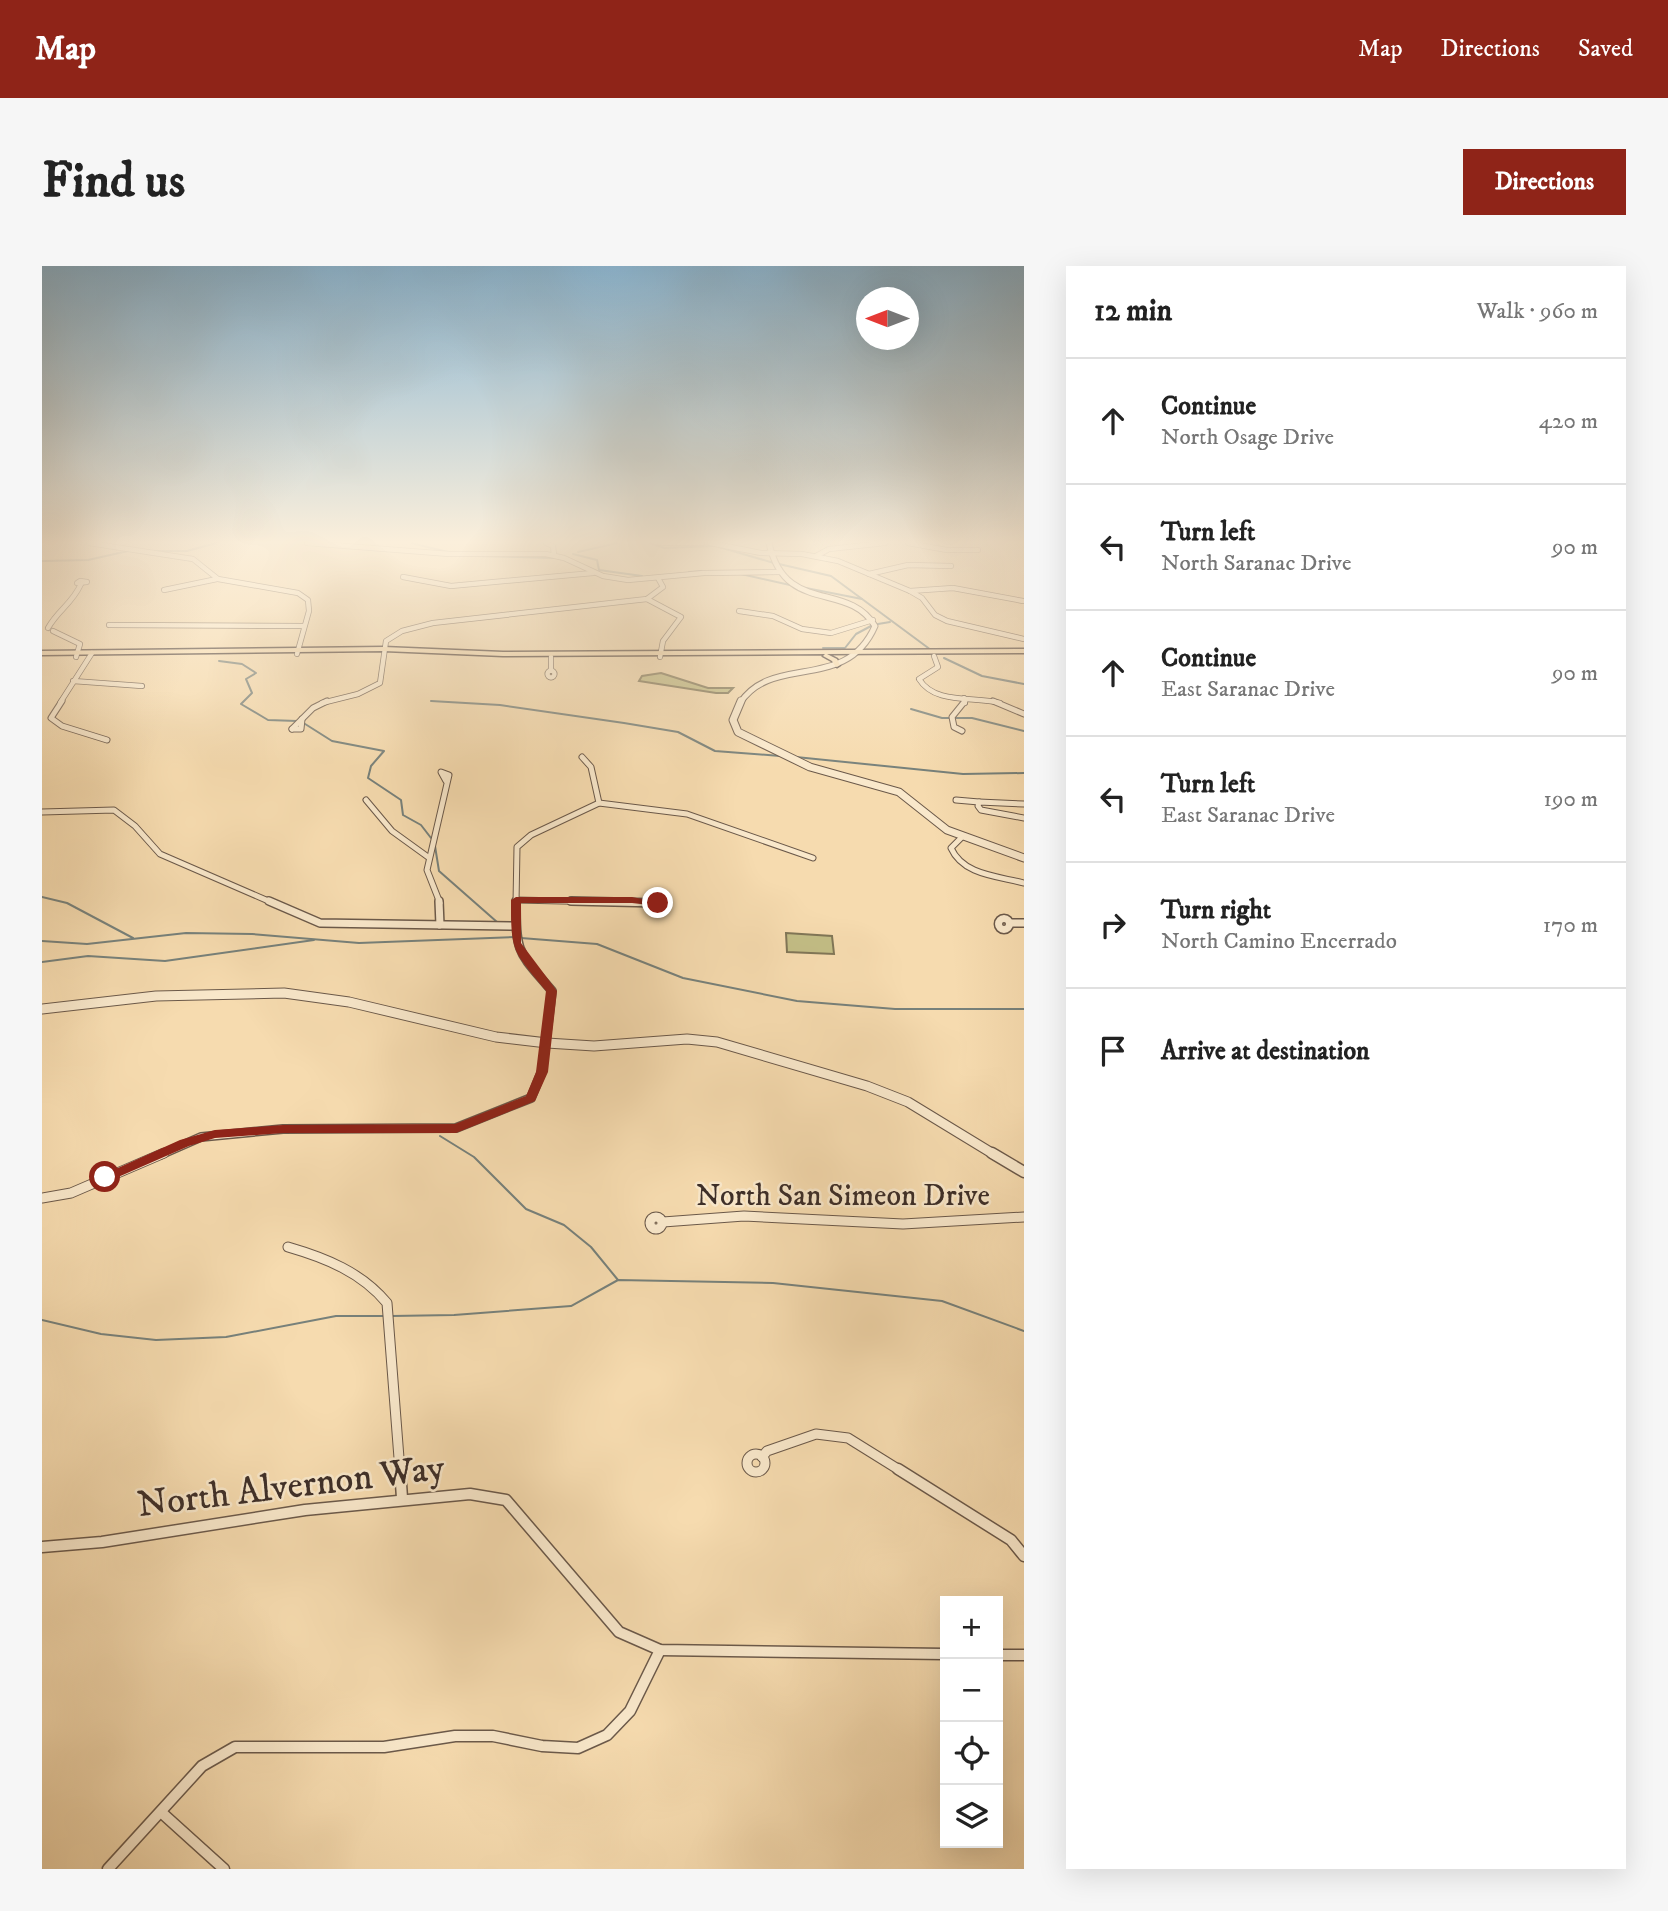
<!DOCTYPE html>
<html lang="en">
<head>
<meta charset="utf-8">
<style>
	body { margin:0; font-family:"IM FELL DW Pica",serif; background:#f6f6f6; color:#222 }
	.controls { position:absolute; right:21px; bottom:21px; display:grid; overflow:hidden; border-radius:0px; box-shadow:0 7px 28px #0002 }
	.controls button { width:63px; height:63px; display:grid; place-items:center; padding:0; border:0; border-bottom:2px solid #e0e0e0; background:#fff; color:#222; font:35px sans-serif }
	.compass { position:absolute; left:814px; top:21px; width:63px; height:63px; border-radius:50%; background:#fff; box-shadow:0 7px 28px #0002; rotate:270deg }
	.stop { position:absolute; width:21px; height:21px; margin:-16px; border:5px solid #8f2418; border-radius:50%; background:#fff }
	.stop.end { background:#8f2418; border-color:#fff; box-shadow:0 2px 7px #0008 }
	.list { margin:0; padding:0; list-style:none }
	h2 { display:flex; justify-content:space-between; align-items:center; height:91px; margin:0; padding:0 28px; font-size:30px }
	h2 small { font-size:23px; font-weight:400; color:#767676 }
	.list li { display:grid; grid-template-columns:46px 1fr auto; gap:21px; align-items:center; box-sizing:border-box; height:126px; padding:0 28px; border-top:2px solid #e0e0e0 }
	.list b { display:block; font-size:26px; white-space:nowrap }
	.list p { margin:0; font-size:23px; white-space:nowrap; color:#767676 }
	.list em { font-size:23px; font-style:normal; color:#767676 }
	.icon { flex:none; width:38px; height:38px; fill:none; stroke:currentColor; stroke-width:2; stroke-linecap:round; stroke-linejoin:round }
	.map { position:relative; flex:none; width:982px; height:1603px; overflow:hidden; border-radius:0px }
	header { display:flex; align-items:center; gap:42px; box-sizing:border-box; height:98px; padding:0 35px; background:#8f2418; color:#fff }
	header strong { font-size:33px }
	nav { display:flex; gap:38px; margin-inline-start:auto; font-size:24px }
	.intro { display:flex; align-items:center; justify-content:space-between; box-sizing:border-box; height:168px; padding:0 42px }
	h1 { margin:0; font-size:49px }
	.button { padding:18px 32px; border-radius:0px; background:#8f2418; color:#fff; font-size:24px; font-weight:700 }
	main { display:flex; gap:42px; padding:0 42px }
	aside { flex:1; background:#fff; border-radius:0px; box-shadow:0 7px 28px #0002 }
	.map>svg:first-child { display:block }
	.green { fill:#c3be86; stroke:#807657; stroke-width:2 }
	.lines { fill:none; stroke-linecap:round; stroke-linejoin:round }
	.stream { stroke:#77817b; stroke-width:2 }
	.minor-far4-casing { stroke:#6b594a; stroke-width:6 }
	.minor-far3-casing { stroke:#6b594a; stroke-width:7 }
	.minor-far2-casing { stroke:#6b594a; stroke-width:10 }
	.minor-far1-casing { stroke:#6b594a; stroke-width:11 }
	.minor-casing { stroke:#6b594a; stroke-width:13 }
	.tertiary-far3-casing { stroke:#6b594a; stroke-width:7 }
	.tertiary-far2-casing { stroke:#6b594a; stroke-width:9 }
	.tertiary-far1-casing { stroke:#6b594a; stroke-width:11 }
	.tertiary-casing { stroke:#6b594a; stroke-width:13 }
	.primary-casing { stroke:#3d2e28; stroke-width:3 }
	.minor-far4 { stroke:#f9e8cb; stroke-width:4.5 }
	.minor-far3 { stroke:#f9e8cb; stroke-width:5 }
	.minor-far2 { stroke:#f9e8cb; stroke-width:7 }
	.minor-far1 { stroke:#f9e8cb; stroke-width:9 }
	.minor { stroke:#f9e8cb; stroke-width:10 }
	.tertiary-far3 { stroke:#f9e8cb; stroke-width:5 }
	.tertiary-far2 { stroke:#f9e8cb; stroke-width:7 }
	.tertiary-far1 { stroke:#f9e8cb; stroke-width:9 }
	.tertiary { stroke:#f9e8cb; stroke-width:10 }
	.primary { fill:#f6dbaf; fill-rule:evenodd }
	.route { fill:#8f2418 }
	.labels { text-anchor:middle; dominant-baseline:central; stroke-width:5; stroke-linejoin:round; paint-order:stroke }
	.street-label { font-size:30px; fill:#3d2e28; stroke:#f9e8cb }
	.near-street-label { font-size:37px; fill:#3d2e28; stroke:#f9e8cb }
</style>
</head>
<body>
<header>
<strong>Map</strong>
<nav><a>Map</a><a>Directions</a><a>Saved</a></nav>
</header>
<div class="intro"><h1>Find us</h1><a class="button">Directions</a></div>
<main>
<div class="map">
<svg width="982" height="1603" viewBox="0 0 982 1603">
	<rect width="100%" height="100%" fill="#f6dbaf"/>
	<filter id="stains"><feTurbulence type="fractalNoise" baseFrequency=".00286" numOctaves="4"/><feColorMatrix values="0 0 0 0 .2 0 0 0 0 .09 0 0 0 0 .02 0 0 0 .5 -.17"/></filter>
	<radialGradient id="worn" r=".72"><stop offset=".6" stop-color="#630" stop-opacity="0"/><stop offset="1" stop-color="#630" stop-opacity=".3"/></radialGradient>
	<g class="green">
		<polygon points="619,407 666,422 691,422 686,427 674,427 597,415 600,410"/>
		<polygon points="744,667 790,670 792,688 745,686"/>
	</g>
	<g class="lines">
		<g class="stream">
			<polyline points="369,277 406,286"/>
			<polyline points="607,277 623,282 671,280"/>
			<polyline points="677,281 732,297"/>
			<polyline points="109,285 145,285 174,277"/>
			<polyline points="536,286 575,277"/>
			<polyline points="531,288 555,294 557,304 600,310"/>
			<polyline points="435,290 513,292"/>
			<polyline points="0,295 46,294 86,285"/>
			<polyline points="737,298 789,310 889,384"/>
			<polyline points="647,306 659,305"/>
			<polyline points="699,308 748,319"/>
			<polyline points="764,322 820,333"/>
			<polyline points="836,358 848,356"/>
			<polyline points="781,382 803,382 814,368 829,360"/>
			<polyline points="902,392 940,410 982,418"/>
			<polyline points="177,395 200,398 214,407 204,413 210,427 199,438 226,454 255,455"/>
			<polyline points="389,435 458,439 582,457 636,466 673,485 738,490"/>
			<polyline points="869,443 900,452 930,452 982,465"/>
			<polyline points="260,456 290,475 342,485 329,500 326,512 359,534 361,549 379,559 389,572"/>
			<polyline points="754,491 921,508 982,507"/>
			<polyline points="393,580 397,605 455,656"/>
			<polyline points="0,631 25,637 91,672"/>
			<polyline points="479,672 555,678 641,712 755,735 853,743 982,743"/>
			<polyline points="0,675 45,678 144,667 210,668 317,677 474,671"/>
			<polyline points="0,696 46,690 123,695 272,674"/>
			<polyline points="398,870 432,891 484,943 522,959 549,981 576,1014"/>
			<polyline points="350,1050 412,1049 529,1040 576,1014 731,1017 900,1035 982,1065"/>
			<polyline points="0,1054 59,1068 114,1074 184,1071 294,1050 341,1050"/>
		</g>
		<defs>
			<g id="minor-far4">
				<polyline points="47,277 151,293 176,313 256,327 266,334 267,345 255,388"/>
				<polyline points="265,277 407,288 504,288 522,292 561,310 586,314 662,307 738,306"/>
				<polyline points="504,277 511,280 512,289"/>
				<polyline points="618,277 660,277"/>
				<polyline points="668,277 719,287 760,288 796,295 868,325 880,332 893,349 905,355 982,373"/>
				<polyline points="866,277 905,284 936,284"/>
				<polyline points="774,290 787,283 843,277"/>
				<polyline points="827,308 866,299 909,300"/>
				<polyline points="361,311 409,320 551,307"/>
				<polygon points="38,315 45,316 35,317"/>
				<polyline points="122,324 175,313"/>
				<polyline points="868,325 911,322 981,335"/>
				<polyline points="605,333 639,351 621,375 618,391"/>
				<polyline points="697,345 731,350 760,363 789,367 831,354"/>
				<polyline points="67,359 262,360"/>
				<path d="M6 362C16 344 30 338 39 318"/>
				<polyline points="11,365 38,378 34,391"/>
				<path d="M892 390 896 401 877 413C893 439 932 430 958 437"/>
				<polyline points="509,391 509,405"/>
				<circle cx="509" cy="408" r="3.5"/>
				<polyline points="31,415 100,420"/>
				<polyline points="922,432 923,437"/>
				<polyline points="18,437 50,387"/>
				<polyline points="280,437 316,428 338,417 344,375 360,365 391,357 605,333 621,321 616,312"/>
			</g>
			<g id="minor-far3">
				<polyline points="20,435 9,452 20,460 65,474"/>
				<polyline points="951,435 982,448"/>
				<polyline points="250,463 271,442 285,435"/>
				<polyline points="250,463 259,463 260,453"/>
				<polyline points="920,465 912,461 910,451 923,435"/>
				<polyline points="324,534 350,565 386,591"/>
				<polyline points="914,534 937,536"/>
				<polyline points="557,537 645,548 771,592"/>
				<polyline points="982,538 937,536 936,540 939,544 982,552"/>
				<polyline points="0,546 72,544 93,560 118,588 231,637"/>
				<path d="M920 571 909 582C921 609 955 610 982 617"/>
				<polyline points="474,634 612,637"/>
				<polyline points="398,637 385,604 407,509 399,506 404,515"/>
				<polyline points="474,637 475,581 489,569 557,537 549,501 540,491"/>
			</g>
			<g id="minor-far2">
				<circle cx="621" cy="637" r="4"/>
				<polyline points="227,635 278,657 473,660"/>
				<polyline points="397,635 398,659"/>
				<polyline points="529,635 616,637"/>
				<circle cx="962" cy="658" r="5.5"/>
				<polyline points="969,657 982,657"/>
				<path d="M118 889 159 871 241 863 414 862 489 832 500 805 510 725C476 685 474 689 474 635"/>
			</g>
			<g id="minor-far1">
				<polyline points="0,932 29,927 122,887"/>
				<circle cx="614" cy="957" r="6"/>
				<polyline points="621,956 702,950 861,958 982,951"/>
				<path d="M246 981C284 992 319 1006 345 1037L358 1205"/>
				<circle cx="714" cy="1197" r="9"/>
				<polyline points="720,1191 725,1185 774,1168 806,1172 859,1205"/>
			</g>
			<g id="minor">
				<polyline points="358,1203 360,1232"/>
				<polyline points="856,1203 969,1274 982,1290"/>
				<polyline points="0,1281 60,1276 263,1244 428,1228 464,1234 577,1366 618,1384 903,1388"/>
				<polyline points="956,1389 982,1389"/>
				<polyline points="120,1547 182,1603"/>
				<polyline points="66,1603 160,1500 193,1481 342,1481 413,1470 451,1470 500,1480 536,1482 565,1469 588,1445 618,1384"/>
			</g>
			<path id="tertiary-far3" d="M698 437C731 387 804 427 833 360 805 314 743 350 727 277"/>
			<polyline id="tertiary-far2" points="699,435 691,454 696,466 768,501 857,526 905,564 982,592"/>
			<polyline id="tertiary-far1" points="0,743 114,730 242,727 307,736 454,771 505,777 552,780 645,773 675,776 825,820 866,836 953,889"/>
			<polyline id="tertiary" points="950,887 982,906"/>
			<polygon id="primary" points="342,381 461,386 982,383 982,387 785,388 795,393 798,399 795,401 793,400 790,395 781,390 783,388 461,390 342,385 0,389 0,385"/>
		</defs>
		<use href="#minor-far4" class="minor-far4-casing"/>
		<use href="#minor-far3" class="minor-far3-casing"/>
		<use href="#minor-far2" class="minor-far2-casing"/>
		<use href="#minor-far1" class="minor-far1-casing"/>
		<use href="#minor" class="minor-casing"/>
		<use href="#tertiary-far3" class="tertiary-far3-casing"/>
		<use href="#tertiary-far2" class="tertiary-far2-casing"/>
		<use href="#tertiary-far1" class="tertiary-far1-casing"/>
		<use href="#tertiary" class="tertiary-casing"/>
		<use href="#primary" class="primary-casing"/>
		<use href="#minor-far4" class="minor-far4"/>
		<use href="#minor-far3" class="minor-far3"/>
		<use href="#minor-far2" class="minor-far2"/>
		<use href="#minor-far1" class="minor-far1"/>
		<use href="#minor" class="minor"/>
		<use href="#tertiary-far3" class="tertiary-far3"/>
		<use href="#tertiary-far2" class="tertiary-far2"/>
		<use href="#tertiary-far1" class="tertiary-far1"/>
		<use href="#tertiary" class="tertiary"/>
		<use href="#primary" class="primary"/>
	</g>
	<linearGradient id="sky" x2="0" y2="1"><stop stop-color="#8ab6d3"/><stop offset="0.55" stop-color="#fbefdb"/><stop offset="1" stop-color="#fbefdb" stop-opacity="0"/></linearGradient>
	<rect width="982" height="502" fill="url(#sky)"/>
	<path class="route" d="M590 631 621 637 616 640 590 637H479V677L515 725 506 806 493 835 414 867H241L173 872 147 880 67 915 63 916 56 911 138 874 173 864 241 859 413 858 484 830 494 806 504 725C471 684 469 688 469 634L474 631Z"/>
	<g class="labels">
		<g class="street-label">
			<text x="801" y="930">North San Simeon Drive</text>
		</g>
		<g class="near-street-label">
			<text transform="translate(249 1221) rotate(-7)">North Alvernon Way</text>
		</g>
	</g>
	<rect width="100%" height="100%" filter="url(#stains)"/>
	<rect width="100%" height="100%" fill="url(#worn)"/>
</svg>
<div class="controls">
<button>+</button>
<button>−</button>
<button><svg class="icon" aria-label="locate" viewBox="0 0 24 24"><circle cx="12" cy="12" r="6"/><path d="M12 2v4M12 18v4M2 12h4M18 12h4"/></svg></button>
<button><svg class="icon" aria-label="layers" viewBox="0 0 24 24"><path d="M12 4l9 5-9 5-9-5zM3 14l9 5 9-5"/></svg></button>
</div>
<svg class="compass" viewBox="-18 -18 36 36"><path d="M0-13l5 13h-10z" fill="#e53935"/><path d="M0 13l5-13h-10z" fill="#767676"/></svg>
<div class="stop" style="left:63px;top:911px"></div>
<div class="stop end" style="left:616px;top:637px"></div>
</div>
<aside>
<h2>12 min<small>Walk · 960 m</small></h2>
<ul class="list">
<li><svg class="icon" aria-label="ahead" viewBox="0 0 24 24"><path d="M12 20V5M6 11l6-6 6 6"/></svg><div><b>Continue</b><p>North Osage Drive</p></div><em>420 m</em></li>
<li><svg class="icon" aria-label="left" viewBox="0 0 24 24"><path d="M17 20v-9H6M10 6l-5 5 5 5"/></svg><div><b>Turn left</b><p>North Saranac Drive</p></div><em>90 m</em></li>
<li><svg class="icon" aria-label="ahead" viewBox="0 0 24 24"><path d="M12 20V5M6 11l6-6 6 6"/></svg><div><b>Continue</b><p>East Saranac Drive</p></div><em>90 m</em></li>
<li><svg class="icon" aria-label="left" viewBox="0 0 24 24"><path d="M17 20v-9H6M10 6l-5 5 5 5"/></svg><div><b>Turn left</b><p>East Saranac Drive</p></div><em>190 m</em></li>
<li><svg class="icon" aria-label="right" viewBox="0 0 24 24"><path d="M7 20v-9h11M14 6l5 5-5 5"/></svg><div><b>Turn right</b><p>North Camino Encerrado</p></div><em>170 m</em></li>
<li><svg class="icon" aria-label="arrive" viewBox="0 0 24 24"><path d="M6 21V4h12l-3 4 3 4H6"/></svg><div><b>Arrive at destination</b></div></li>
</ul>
</aside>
</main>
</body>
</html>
